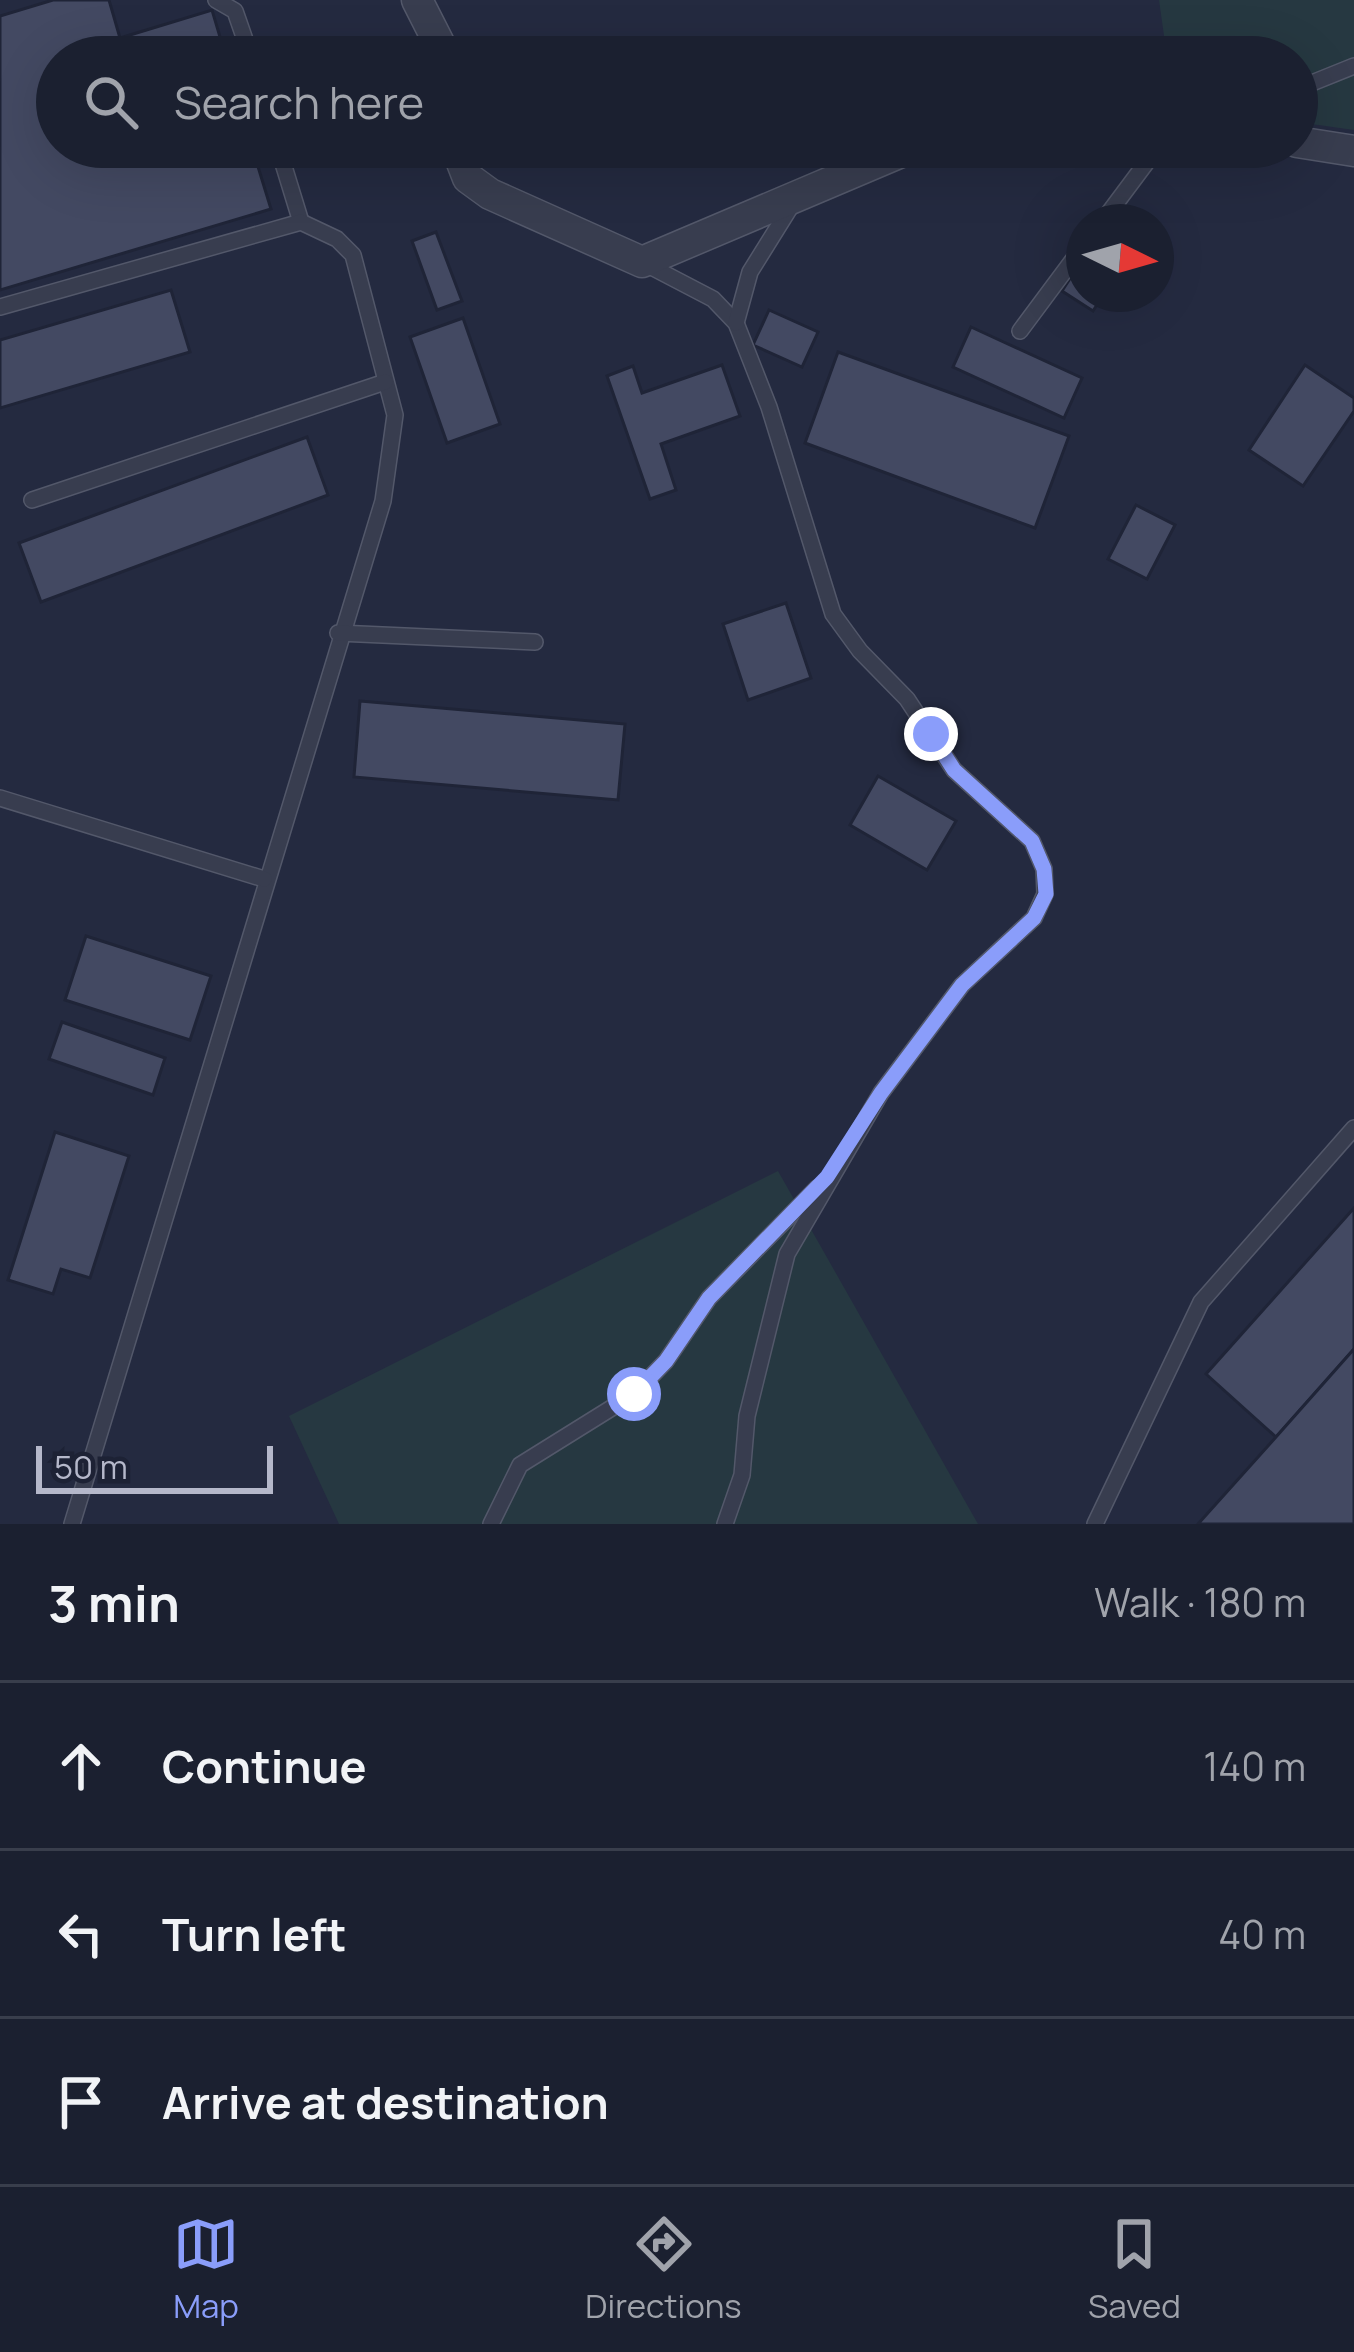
<!DOCTYPE html>
<html lang="en">
<head>
<meta charset="utf-8">
<style>
	body { margin:0; font-family:Manrope,sans-serif; background:#242838; color:#f1f3f6 }
	.compass { position:absolute; left:1066px; top:204px; width:108px; height:108px; border-radius:50%; background:#1b2030; box-shadow:0 12px 48px #0002; rotate:95deg }
	.scale { position:absolute; left:36px; bottom:30px; width:237px; box-sizing:border-box; padding-left:12px; border:6px solid #b5b8ca; border-top:0; font-size:33px; line-height:42px; white-space:nowrap; color:#b5b8ca; -webkit-text-stroke:9px #1d2235; paint-order:stroke }
	.stop { position:absolute; width:36px; height:36px; margin:-27px; border:9px solid #8a9dfa; border-radius:50%; background:#fff }
	.stop.end { background:#8a9dfa; border-color:#fff; box-shadow:0 3px 12px #0008 }
	.list { margin:0; padding:0; list-style:none }
	h2 { display:flex; justify-content:space-between; align-items:center; height:156px; margin:0; padding:0 48px; font-size:51px }
	h2 small { font-size:39px; font-weight:400; color:#a0a3ab }
	.list li { display:grid; grid-template-columns:78px 1fr auto; gap:36px; align-items:center; box-sizing:border-box; height:168px; padding:0 48px; border-top:3px solid #393e4c }
	.list b { display:block; font-size:45px; white-space:nowrap }
	.list em { font-size:39px; font-style:normal; color:#a0a3ab }
	.icon { flex:none; width:66px; height:66px; fill:none; stroke:currentColor; stroke-width:2; stroke-linecap:round; stroke-linejoin:round }
	.map { position:relative; flex:none; width:1354px; height:1524px; overflow:hidden }
	.search { position:absolute; background:#1b2030; box-shadow:0 12px 48px #0002; left:36px; right:36px; top:36px; height:132px; display:flex; align-items:center; gap:30px; box-sizing:border-box; padding:0 42px; border-radius:66px; color:#a0a3ab; font-size:45px }
	.sheet { height:660px; background:#1b2030 }
	nav { display:flex; justify-content:space-around; align-items:center; box-sizing:border-box; height:168px; border-top:3px solid #393e4c; background:#1b2030; font-size:33px; color:#a0a3ab }
	nav a { display:grid; justify-items:center; gap:6px }
	nav .on { color:#8a9dfa }
	.map>svg:first-child { display:block }
	.green { fill:#263841 }
	.building { fill:#434962; stroke:#1f2437; stroke-width:3 }
	.lines { fill:none; stroke-linecap:round; stroke-linejoin:round }
	.service-casing { stroke:#53586a; stroke-width:18 }
	.minor-casing { stroke:#53586a; stroke-width:33 }
	.service { stroke:#383d4f; stroke-width:15 }
	.minor { stroke:#383d4f; stroke-width:30 }
	.route { stroke:#8a9dfa; stroke-width:15 }
</style>
</head>
<body>
<div class="map">
<svg width="1354" height="1524" viewBox="0 0 1354 1524">
	<rect width="100%" height="100%" fill="#242a40"/>
	<g class="green">
		<polygon points="1159,0 1354,0 1354,130 1297,122 1297,57 1167,57"/>
		<polygon points="778,1171 978,1524 339,1524 289,1416"/>
	</g>
	<g class="building">
		<polygon points="53,0 109,0 120,38 212,10 226,57 57,57 57,147 252,147 271,209 0,290 0,16"/>
		<polygon points="436,232 462,301 437,310 412,241"/>
		<polygon points="1084,257 1084,294 1104,294 1093,311 1062,291"/>
		<polygon points="171,290 190,352 0,408 0,340"/>
		<polygon points="769,310 818,332 802,367 753,345"/>
		<polygon points="463,318 500,424 447,443 410,337"/>
		<polygon points="971,327 1082,378 1064,418 953,367"/>
		<polygon points="838,352 1069,436 1035,528 805,443"/>
		<polygon points="722,365 740,416 661,444 676,490 650,499 607,376 633,366 642,393"/>
		<polygon points="1305,365 1354,398 1354,411 1303,486 1249,450"/>
		<polygon points="307,437 328,495 41,602 19,543"/>
		<polygon points="1136,505 1175,525 1147,579 1108,559"/>
		<polygon points="786,603 811,678 748,700 723,624"/>
		<polygon points="360,701 625,724 618,800 354,777"/>
		<polygon points="878,776 956,821 927,870 850,825"/>
		<polygon points="86,936 211,976 190,1040 65,1000"/>
		<polygon points="62,1022 165,1058 153,1095 49,1059"/>
		<polygon points="55,1132 129,1156 90,1278 61,1269 53,1294 8,1280"/>
		<polygon points="1354,1208 1354,1349 1276,1437 1206,1374"/>
		<polygon points="1354,1349 1354,1524 1198,1524 1276,1437"/>
	</g>
	<g class="lines">
		<defs>
			<g id="service">
				<polyline points="216,0 235,11 251,57"/>
				<polyline points="1297,89 1354,66"/>
				<polyline points="278,147 301,222"/>
				<polyline points="1102,222 1158,147"/>
				<polyline points="644,263 713,299 736,323 769,407 833,614 860,651 907,699 954,770 1032,841 1044,869 1045,894 1034,918 962,985 881,1093 787,1254 747,1416 742,1475 725,1524"/>
				<polyline points="0,307 301,222 337,239 353,255 395,415 383,501 72,1524"/>
				<polyline points="736,323 750,272 793,203"/>
				<polyline points="1020,331 1084,245"/>
				<polyline points="32,500 385,382"/>
				<polyline points="338,633 535,642"/>
				<polyline points="0,798 264,879"/>
				<polyline points="491,1524 520,1465 634,1394 666,1361 709,1298 817,1188"/>
				<polyline points="1095,1524 1201,1302 1354,1128"/>
			</g>
			<g id="minor">
				<polyline points="417,0 446,57"/>
				<polyline points="1297,142 1354,151"/>
				<polyline points="456,147 468,178 490,194 642,262 913,147"/>
			</g>
		</defs>
		<use href="#service" class="service-casing"/>
		<use href="#minor" class="minor-casing"/>
		<use href="#service" class="service"/>
		<use href="#minor" class="minor"/>
	</g>
	<g class="lines">
		<polyline class="route" points="634,1394 666,1361 709,1298 827,1177 881,1093 962,985 1034,918 1046,894 1044,869 1032,841 954,770 931,734"/>
	</g>
</svg>
<svg class="compass" viewBox="-18 -18 36 36"><path d="M0-13l5 13h-10z" fill="#e53935"/><path d="M0 13l5-13h-10z" fill="#a0a3ab"/></svg>
<div class="scale">50 m</div>
<div class="stop" style="left:634px;top:1394px"></div>
<div class="stop end" style="left:931px;top:734px"></div>
<div class="search"><svg class="icon" aria-label="search" viewBox="0 0 24 24"><circle cx="10" cy="10" r="6"/><path d="M15 15l6 6"/></svg>Search here</div>
</div>
<section class="sheet">
<h2>3 min<small>Walk · 180 m</small></h2>
<ul class="list">
<li><svg class="icon" aria-label="ahead" viewBox="0 0 24 24"><path d="M12 20V5M6 11l6-6 6 6"/></svg><div><b>Continue</b></div><em>140 m</em></li>
<li><svg class="icon" aria-label="left" viewBox="0 0 24 24"><path d="M17 20v-9H6M10 6l-5 5 5 5"/></svg><div><b>Turn left</b></div><em>40 m</em></li>
<li><svg class="icon" aria-label="arrive" viewBox="0 0 24 24"><path d="M6 21V4h12l-3 4 3 4H6"/></svg><div><b>Arrive at destination</b></div></li>
</ul>
</section>
<nav>
<a class="on"><svg class="icon" aria-label="map" viewBox="0 0 24 24"><path d="M3 6l6-2 6 2 6-2v14l-6 2-6-2-6 2zM9 4v14M15 6v14"/></svg>Map</a>
<a><svg class="icon" aria-label="directions" viewBox="0 0 24 24"><path d="M12 3l9 9-9 9-9-9zM9 14v-3h6M13 9l2 2-2 2"/></svg>Directions</a>
<a><svg class="icon" aria-label="saved" viewBox="0 0 24 24"><path d="M7 4h10v16l-5-4-5 4z"/></svg>Saved</a>
</nav>
</body>
</html>
